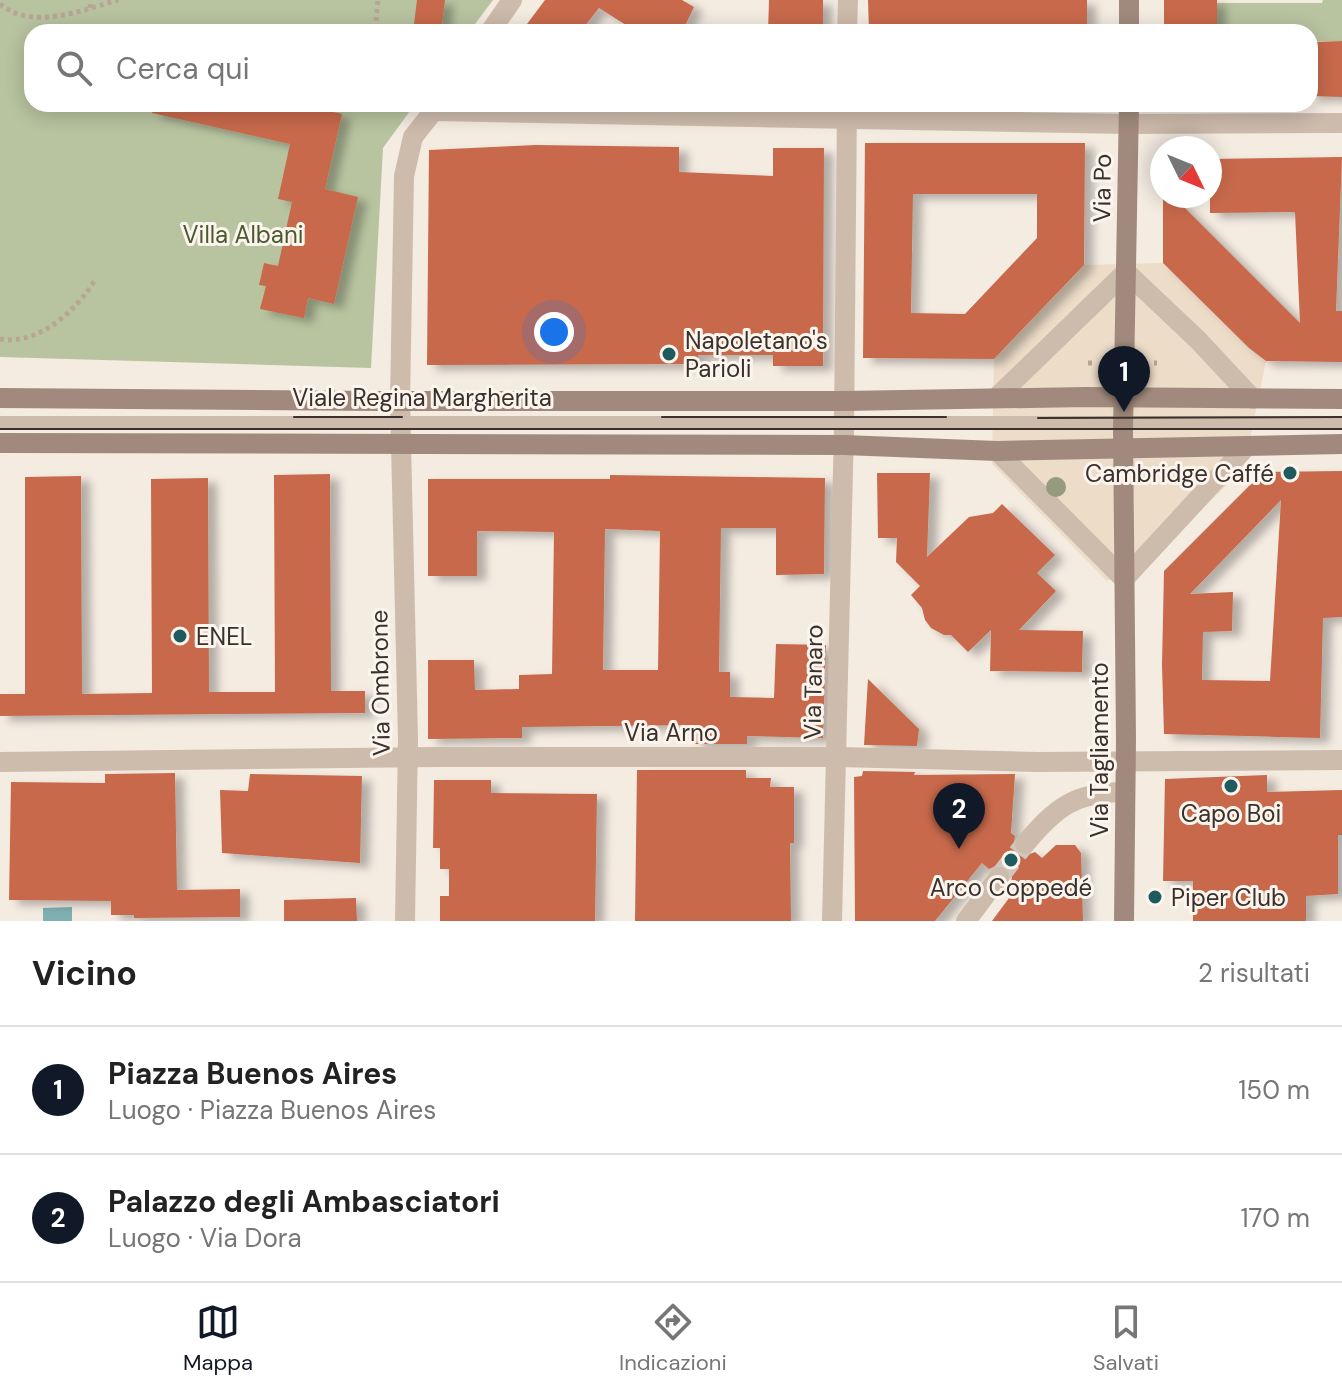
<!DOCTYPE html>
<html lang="it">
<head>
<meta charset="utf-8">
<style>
	body { margin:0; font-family:"DM Sans",sans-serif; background:#f6f6f6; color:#222 }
	.compass { position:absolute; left:1150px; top:136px; width:72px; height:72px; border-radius:50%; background:#fff; box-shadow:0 4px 20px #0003; rotate:133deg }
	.you { position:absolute; left:554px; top:332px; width:28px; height:28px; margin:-20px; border:6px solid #fff; border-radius:50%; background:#1a73e8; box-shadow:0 0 0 12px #1a73e833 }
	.badge { display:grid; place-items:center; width:52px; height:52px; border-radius:50%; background:#111827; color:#fff; font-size:26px; font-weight:700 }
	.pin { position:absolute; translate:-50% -66px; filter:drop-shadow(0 2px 4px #0008) }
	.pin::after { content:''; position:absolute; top:42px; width:28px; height:24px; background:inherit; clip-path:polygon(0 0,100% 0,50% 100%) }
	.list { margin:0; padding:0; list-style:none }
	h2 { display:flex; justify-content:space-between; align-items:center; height:104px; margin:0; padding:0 32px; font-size:34px }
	h2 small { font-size:26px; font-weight:400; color:#767676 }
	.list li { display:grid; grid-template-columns:52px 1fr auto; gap:24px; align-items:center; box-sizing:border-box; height:128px; padding:0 32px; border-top:2px solid #e0e0e0 }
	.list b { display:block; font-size:30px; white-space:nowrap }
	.list p { margin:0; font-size:26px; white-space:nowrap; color:#767676 }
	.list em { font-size:26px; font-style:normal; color:#767676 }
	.icon { flex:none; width:44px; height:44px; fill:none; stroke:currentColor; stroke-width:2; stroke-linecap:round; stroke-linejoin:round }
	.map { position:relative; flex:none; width:1342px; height:921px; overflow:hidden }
	.search { position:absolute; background:#fff; box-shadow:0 4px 20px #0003; left:24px; right:24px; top:24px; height:88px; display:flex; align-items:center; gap:20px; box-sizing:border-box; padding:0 28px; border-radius:24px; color:#767676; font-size:30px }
	.sheet { height:360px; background:#fff }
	nav { display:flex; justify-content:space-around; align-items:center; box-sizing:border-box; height:112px; border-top:2px solid #e0e0e0; background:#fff; font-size:22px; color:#767676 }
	nav a { display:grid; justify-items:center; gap:4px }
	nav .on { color:#111827 }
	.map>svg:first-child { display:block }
	.green { fill:#b8c4a0 }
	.plaza { fill:#ecdcc8 }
	.water { fill:#7fb0b2 }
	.building { fill:#c8694b; fill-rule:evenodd; filter:url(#shadow) }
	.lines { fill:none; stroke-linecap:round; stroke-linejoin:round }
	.street-tunnel { stroke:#cfc6bd; stroke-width:20; stroke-dasharray:20 10; stroke-linecap:butt }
	.path { stroke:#b9a596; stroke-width:5; stroke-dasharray:4 4; stroke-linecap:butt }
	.lane { stroke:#cdbbac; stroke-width:14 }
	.street { stroke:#cdbbac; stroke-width:20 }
	.secondary { stroke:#a18a7d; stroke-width:20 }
	.tram { stroke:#3b302b; stroke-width:2 }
	.tree { fill:#969b7f }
	.poi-dot { fill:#1f5a5e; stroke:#fbf5ee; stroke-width:3 }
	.labels { text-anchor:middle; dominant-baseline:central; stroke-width:6; stroke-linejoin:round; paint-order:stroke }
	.street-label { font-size:24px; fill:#3b302b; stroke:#fbf5ee }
	.park-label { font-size:24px; fill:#4a5a2e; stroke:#fbf5ee }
	.poi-label { font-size:24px; fill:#3b302b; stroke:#fbf5ee; text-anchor:start }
</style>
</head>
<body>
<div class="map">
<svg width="1342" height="921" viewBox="0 0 1342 921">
	<defs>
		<filter id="shadow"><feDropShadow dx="9" dy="5" stdDeviation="4" flood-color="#0004"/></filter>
	</defs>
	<rect width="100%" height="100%" fill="#f4ebe1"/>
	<g class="green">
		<polygon points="0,0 493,0 469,32 32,32 32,104 415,104 383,148 371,368 0,357"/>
		<polygon points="1323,0 1342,0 1342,41 1310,41 1310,32 1217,32 1217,3 1322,3"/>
	</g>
	<polygon class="plaza" points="1163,263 1249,348 1266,361 1244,468 1151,559 1107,581 992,464 994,359 1084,265"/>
	<polygon class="water" points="72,907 72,921 43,921 43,908"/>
	<g class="building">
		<polygon points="417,0 445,0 441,32 413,32"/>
		<polygon points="545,0 682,0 694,7 682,32 637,32 599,8 580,32 521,32"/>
		<polygon points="769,0 823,0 823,32 768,32"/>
		<polygon points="868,0 1087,0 1087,32 869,32"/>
		<rect x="1164" y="0" width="53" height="32"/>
		<polygon points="1342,41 1342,97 1310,96 1310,42"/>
		<polygon points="153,104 299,104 342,114 325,189 358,197 334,304 308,298 304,318 260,309 266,286 259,285 264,263 278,266 292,202 278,199 290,144 152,113"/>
		<path d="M865 143H1085L1084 265 994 359 863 358ZM913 194H1037V238L965 314 911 313Z"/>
		<polygon points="536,145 679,147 679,172 773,176 773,148 824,148 823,366 773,366 773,355 698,355 698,364 427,365 429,150"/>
		<polygon points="1342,157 1336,311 1342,311 1342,362 1266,361 1249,348 1163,263 1163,196 1173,196 1300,323 1295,212 1210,213 1210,159"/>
		<path d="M1342 471V617L1323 618 1320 738 1164 734 1162 665 1164 571 1263 472ZM1281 500 1270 681 1202 680 1203 632 1232 631 1233 592 1190 594Z"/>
		<polygon points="877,473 930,473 927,557 969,517 993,513 1002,504 1055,555 1037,573 1056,591 1019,630 1083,631 1082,672 990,671 991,630 968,652 951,635 944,635 931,628 925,620 922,608 911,595 920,586 896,562 897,538 878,538"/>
		<polygon points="330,474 331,691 365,691 365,713 0,716 0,694 25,694 25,477 81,476 82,694 152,693 151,479 208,478 209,692 275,692 274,475"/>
		<path d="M610 475 825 478 824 574 776 575V528H721L719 672H730V697L774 698 776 644 826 645 823 738 747 736V744H693L694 725 522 727V738L428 739V660H474L475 690 519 689V675L552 674 554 532 477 531V576H428V479H610ZM605 529 660 531 658 670H603Z"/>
		<polygon points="868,679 919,729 917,746 864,745"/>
		<polygon points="637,770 746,770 746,778 771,778 770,787 794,787 794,843 790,843 791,921 635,921"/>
		<polygon points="863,771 915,772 914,775 1015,774 1011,833 1015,836 1013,849 1022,857 1035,852 1042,858 1056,845 1075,845 1081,853 1083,921 992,921 1015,890 1009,885 1012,878 1007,867 1000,864 989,869 982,863 935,921 855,921 854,777 862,776"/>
		<polygon points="175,773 177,890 240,889 240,917 134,918 134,915 111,915 111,901 9,900 11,782 105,783 105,774"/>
		<polygon points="250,774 362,776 360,863 222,853 220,790 248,791"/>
		<polygon points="1267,775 1267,792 1342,790 1342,835 1338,835 1338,894 1306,896 1306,921 1193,921 1193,881 1163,881 1165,779"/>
		<polygon points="434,780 491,780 491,793 597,794 595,921 440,921 440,896 449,896 449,869 440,869 440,848 433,848"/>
		<polygon points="356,898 357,921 284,921 284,900"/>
	</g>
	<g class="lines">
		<polyline class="street-tunnel" points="999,877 1025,844"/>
		<g class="path">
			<path d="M0 4C32 31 83 10 118 0"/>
			<polyline points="90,8 91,0"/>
			<polyline points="376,21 378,0"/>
			<path d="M0 339C38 346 77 310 95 280"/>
			<polyline points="1088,363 1094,363"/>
			<polyline points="1154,363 1157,363"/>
			<polyline points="1092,482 1095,482"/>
		</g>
		<polyline class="lane" points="0,423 1342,423"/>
		<g class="street">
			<polyline points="490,32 512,0"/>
			<polyline points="847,32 848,0"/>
			<polyline points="434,111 1129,124 1342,123"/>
			<polyline points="996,398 1126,272 1198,340 1253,399"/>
			<polyline points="997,451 1124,579 1247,446"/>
			<polyline points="0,762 437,757 838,757 1038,762 1342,760"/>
			<path d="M1025 844C1056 807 1075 792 1125 792"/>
			<polyline points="405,921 408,739 400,401 404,176 413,137 439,104"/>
			<polyline points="832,921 844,429 847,104"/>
			<polyline points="966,921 999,877"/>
		</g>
		<g class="secondary">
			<polyline points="1129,0 1129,32"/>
			<polyline points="0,398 377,401 844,401 1086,397 1342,399"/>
			<polyline points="0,443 844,445 997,451 1342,444"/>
			<polyline points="1124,921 1126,739 1123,430 1129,104"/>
		</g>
		<g class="tram">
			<polyline points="294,417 402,417"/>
			<polyline points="662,417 946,417"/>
			<polyline points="1038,418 1342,417"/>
			<polyline points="0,429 1342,429"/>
		</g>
	</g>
	<circle class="tree" cx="1056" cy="487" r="10"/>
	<g class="poi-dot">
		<circle cx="669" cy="354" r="8"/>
		<circle cx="1290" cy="473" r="8"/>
		<circle cx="180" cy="636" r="8"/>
		<circle cx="1231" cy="786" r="8"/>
		<circle cx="1011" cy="860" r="8"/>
		<circle cx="1155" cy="897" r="8"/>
	</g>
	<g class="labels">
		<g class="street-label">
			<text transform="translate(1102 188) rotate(-89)">Via Po</text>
			<text x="422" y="397">Viale Regina Margherita</text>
			<text transform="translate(813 682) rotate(-89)">Via Tanaro</text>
			<text transform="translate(380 683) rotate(-91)">Via Ombrone</text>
			<text x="671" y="732">Via Arno</text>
			<text transform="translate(1099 750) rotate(-90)">Via Tagliamento</text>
		</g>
		<g class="park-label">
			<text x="243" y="234">Villa Albani</text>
		</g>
		<g class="poi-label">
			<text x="685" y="340">Napoletano's<tspan x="685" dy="28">Parioli</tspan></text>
			<text x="1274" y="473" text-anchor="end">Cambridge Caffé</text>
			<text x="196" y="636">ENEL</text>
			<text x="1231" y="813" text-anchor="middle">Capo Boi</text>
			<text x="1011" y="887" text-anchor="middle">Arco Coppedé</text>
			<text x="1171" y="897">Piper Club</text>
		</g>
	</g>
</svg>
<svg class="compass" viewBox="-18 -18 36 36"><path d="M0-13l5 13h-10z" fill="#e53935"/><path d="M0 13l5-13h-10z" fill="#767676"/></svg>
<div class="you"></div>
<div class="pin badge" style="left:1124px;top:412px">1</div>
<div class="pin badge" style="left:959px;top:849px">2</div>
<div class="search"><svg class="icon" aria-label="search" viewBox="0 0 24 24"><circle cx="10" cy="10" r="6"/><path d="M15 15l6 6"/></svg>Cerca qui</div>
</div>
<section class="sheet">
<h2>Vicino<small>2 risultati</small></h2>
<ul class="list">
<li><span class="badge">1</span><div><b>Piazza Buenos Aires</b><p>Luogo · Piazza Buenos Aires</p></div><em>150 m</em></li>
<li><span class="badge">2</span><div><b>Palazzo degli Ambasciatori</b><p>Luogo · Via Dora</p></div><em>170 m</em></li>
</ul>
</section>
<nav>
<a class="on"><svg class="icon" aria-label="map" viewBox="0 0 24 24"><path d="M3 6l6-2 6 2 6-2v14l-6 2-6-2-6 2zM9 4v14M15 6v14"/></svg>Mappa</a>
<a><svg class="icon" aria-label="directions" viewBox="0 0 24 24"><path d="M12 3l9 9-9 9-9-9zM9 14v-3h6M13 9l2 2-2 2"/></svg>Indicazioni</a>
<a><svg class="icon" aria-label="saved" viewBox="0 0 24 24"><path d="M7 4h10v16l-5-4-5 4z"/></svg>Salvati</a>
</nav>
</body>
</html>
